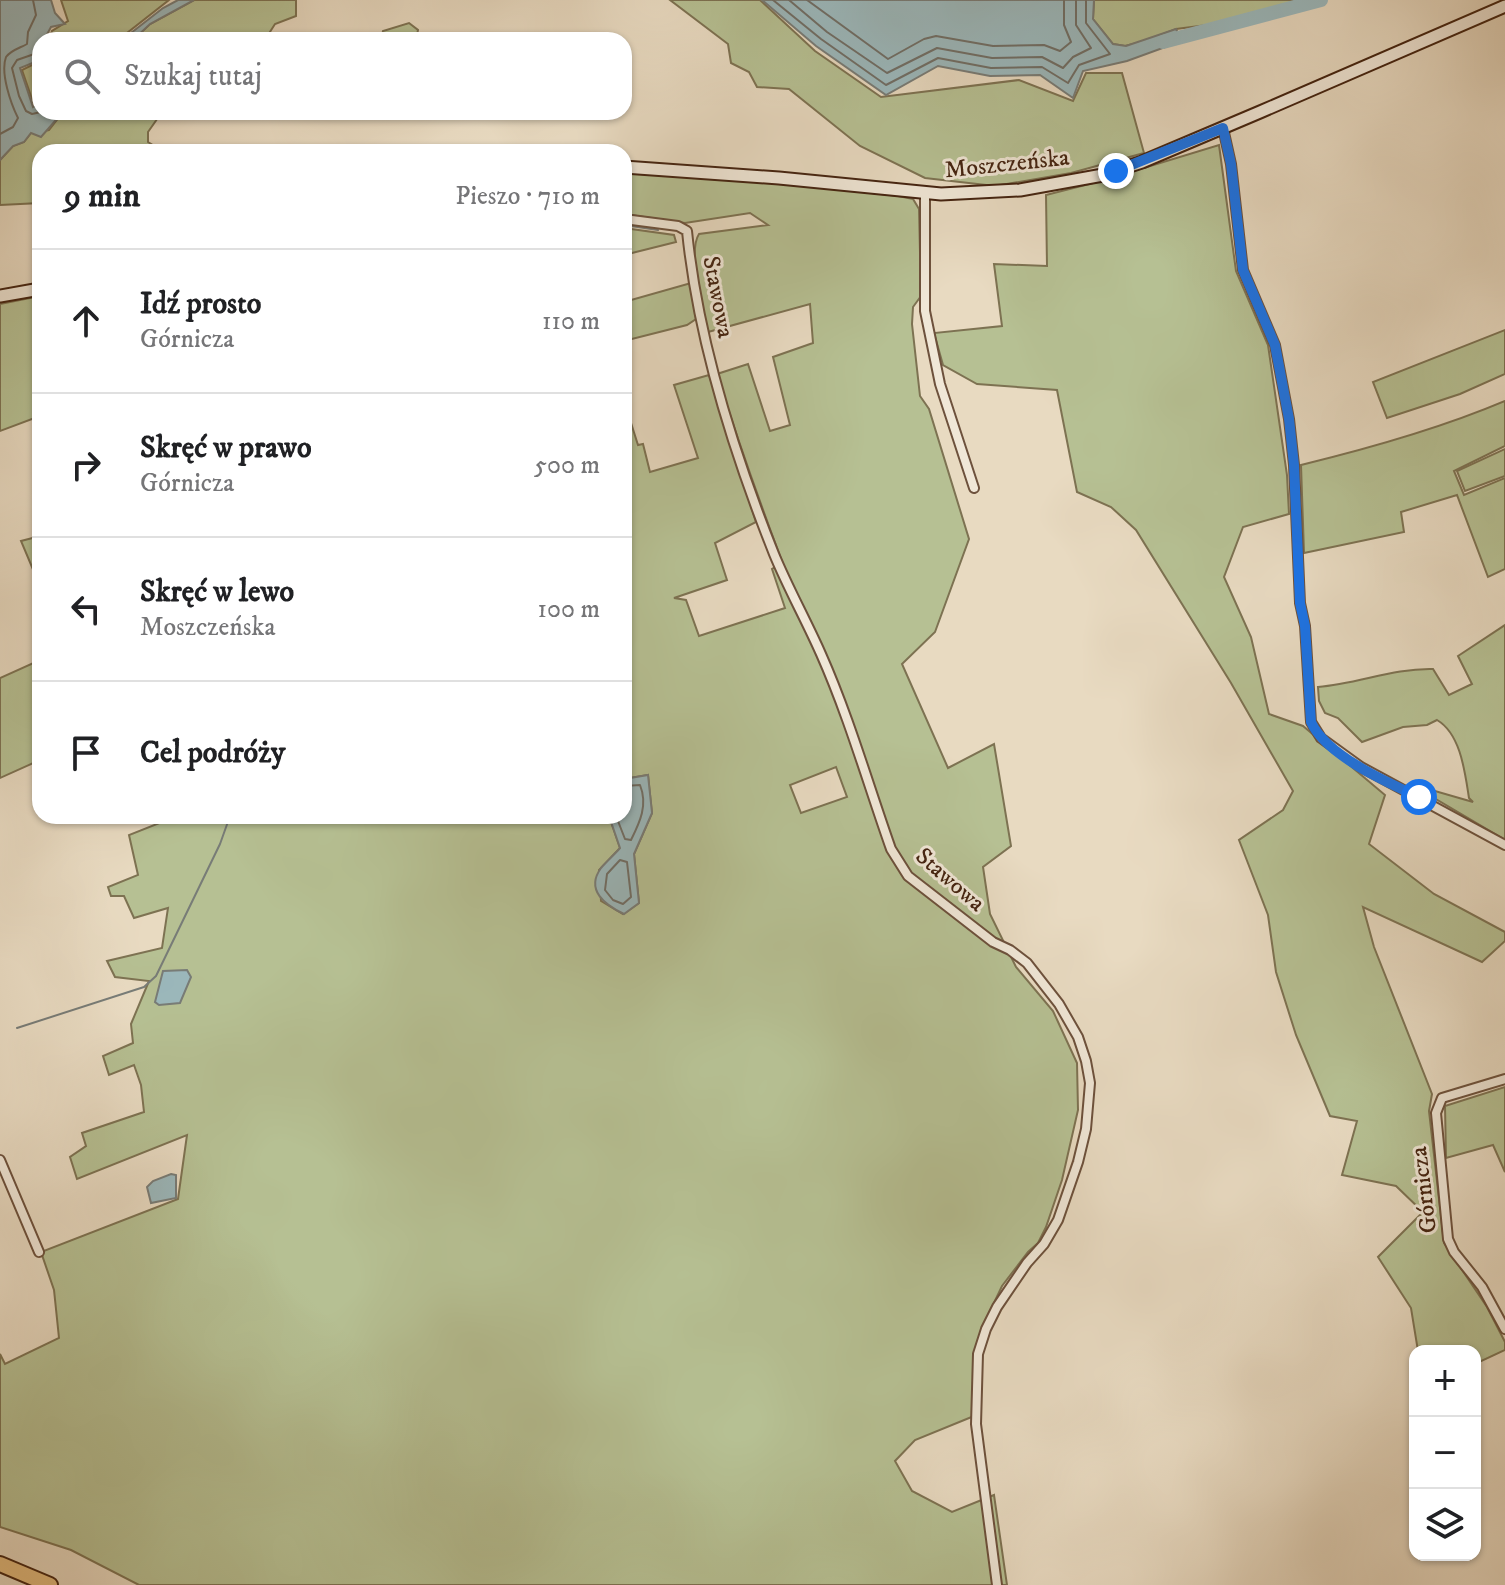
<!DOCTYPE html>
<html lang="pl">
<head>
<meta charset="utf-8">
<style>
	body { margin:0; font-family:"IM FELL DW Pica",serif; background:#f6f6f6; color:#202124 }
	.controls { position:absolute; right:24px; bottom:24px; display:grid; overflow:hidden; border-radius:16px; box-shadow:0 2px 6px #0004 }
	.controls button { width:72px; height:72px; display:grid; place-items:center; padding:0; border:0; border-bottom:2px solid #e0e0e0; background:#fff; color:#202124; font:40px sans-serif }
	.stop { position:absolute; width:24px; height:24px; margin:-18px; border:6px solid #1a73e8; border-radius:50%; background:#fff }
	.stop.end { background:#1a73e8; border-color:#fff; box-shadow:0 2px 8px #0008 }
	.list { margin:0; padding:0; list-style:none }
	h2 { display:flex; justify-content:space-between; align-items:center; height:104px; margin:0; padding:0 32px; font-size:34px }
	h2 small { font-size:26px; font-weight:400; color:#757577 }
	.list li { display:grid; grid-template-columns:52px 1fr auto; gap:24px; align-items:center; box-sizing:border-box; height:144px; padding:0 32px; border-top:2px solid #e0e0e0 }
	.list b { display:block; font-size:30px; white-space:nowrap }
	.list p { margin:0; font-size:26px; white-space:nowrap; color:#757577 }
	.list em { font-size:26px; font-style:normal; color:#757577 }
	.icon { flex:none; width:44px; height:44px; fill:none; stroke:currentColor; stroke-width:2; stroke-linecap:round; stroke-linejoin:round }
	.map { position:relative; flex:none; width:1505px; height:1585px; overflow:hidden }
	.search { position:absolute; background:#fff; box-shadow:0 2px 6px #0004; left:32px; top:32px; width:600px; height:88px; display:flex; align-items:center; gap:20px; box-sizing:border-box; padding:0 28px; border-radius:24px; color:#757577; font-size:30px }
	.panel { position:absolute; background:#fff; box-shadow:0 2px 6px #0004; left:32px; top:144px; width:600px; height:680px; border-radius:24px }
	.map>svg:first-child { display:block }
	.green { fill:#b6c093; stroke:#7d7252; stroke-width:2; fill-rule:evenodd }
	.water { fill:#9bb8bc; stroke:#787c77; stroke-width:2 }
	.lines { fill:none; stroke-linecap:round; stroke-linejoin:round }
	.shore { stroke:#706e66; stroke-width:2 }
	.stream { stroke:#787c77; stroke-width:2 }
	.river { stroke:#9bb8bc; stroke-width:14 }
	.street-casing { stroke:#6d513c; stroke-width:12 }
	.secondary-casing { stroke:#442310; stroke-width:15 }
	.highway-casing { stroke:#442310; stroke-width:18 }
	.street { stroke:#f0e7d7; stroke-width:8 }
	.secondary { stroke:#f0e7d7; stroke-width:11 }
	.highway { stroke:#e4bd80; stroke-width:14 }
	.route { stroke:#1a73e8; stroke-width:10 }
	.labels { text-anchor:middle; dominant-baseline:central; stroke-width:6; stroke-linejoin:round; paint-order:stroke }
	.street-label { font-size:24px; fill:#442310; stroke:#f0e7d7 }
</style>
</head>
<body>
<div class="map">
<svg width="1505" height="1585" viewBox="0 0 1505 1585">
	<rect width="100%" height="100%" fill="#e8dac1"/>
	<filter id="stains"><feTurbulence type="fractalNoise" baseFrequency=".0025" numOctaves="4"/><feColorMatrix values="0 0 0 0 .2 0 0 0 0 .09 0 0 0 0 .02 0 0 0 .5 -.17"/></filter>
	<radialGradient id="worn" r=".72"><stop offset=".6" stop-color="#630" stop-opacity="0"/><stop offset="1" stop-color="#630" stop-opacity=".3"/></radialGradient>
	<g class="green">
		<polygon points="61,0 169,0 118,40 50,40 52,31 68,21"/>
		<polygon points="194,0 296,0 296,16 275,24 268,35 257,40 133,40 150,24"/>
		<polygon points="670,0 760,0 815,51 881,97 1019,80 1073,101 1086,73 1122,73 1144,153 1071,173 995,186 925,178 860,146 789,89 757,87 749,72 731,63 728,44"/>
		<polygon points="1094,0 1301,0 1215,24 1176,29 1145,41 1125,46 1113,44 1093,19"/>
		<polygon points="409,23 418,30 416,40 381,40 383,31"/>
		<polygon points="40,61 40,99 33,102 22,70"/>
		<polygon points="63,112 162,112 148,132 148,142 164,152 40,152 40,203 0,205 0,160 13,146 24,142 31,133 49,130"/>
		<polygon points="1219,145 1236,271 1268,345 1287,475 1289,514 1243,527 1224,577 1251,637 1269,714 1303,726 1385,795 1369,844 1434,894 1505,932 1505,941 1482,962 1363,907 1374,947 1432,1094 1429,1111 1444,1243 1487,1307 1505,1342 1505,1350 1475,1364 1475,1351 1418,1351 1411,1308 1378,1257 1423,1212 1396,1186 1342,1175 1357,1121 1330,1116 1296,1035 1276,972 1268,915 1239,840 1283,810 1293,791 1231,683 1136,530 1111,507 1077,492 1057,390 977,384 943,365 934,333 1002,326 994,264 1047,266 1046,195 1101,181"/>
		<path d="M624 173 784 183 898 196 913 199 919 209 921 296 913 307 912 324 920 396 929 409 969 539 935 632 902 664 948 768 994 744 1011 846 983 867 990 914 1016 967 1053 1011 1077 1063 1078 1110 1062 1180 1046 1227 1038 1243 1028 1252 1002 1286 981 1330 974 1357V1416L915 1440 895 1461 912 1491 952 1512 994 1495 1007 1585H139L71 1550 0 1527V1354L5 1364 59 1338 54 1290 41 1252 178 1199 187 1135 77 1179 70 1157 86 1146 82 1133 144 1112 141 1085 134 1065 109 1075 103 1056 133 1043 131 1024 149 981 115 977 107 961 162 948 168 908 134 918 124 896H111L108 887 138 875 129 835 177 816H609L620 848 599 870 601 901 623 914 639 903 634 854 652 813 648 775 624 779V425L631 423 638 445 643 444 650 472 698 458 674 385 709 375 756 522 715 543 727 580 674 598 686 600 699 636 785 608 772 569 777 566 834 694C791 588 751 483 717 374L748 364 770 431 790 425 773 357 813 343 810 304 708 332C701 313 688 250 699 234L768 225 750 213 685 223 624 214ZM836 767 847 797 801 813 790 785Z"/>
		<polygon points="624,228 674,235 676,242 624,255"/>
		<polygon points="691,283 696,319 687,325 624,341 624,302"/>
		<polygon points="40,296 40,416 0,431 0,304"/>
		<polygon points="1505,330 1505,374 1460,394 1387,418 1373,382"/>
		<path d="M1505 401V446L1454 471 1464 495 1505 478V569L1488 577 1457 495 1401 512 1404 532 1304 553 1301 465C1371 448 1439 429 1505 401Z"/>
		<polygon points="1505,449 1505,476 1465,491 1457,471"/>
		<polygon points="40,536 40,578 37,579 21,541"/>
		<path d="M1505 625V840L1424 792 1435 791 1473 802 1469 798C1465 773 1461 734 1437 720L1427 725 1403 727 1362 742 1338 718 1325 713 1319 701 1318 687C1358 684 1393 668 1433 669L1449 695 1472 684 1458 656Z"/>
		<polygon points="40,660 40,760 0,778 0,678"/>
		<polygon points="1505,1087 1505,1172 1493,1145 1446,1158 1445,1106"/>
	</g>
	<g class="water">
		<polygon points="0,0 51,0 55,13 65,24 51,27 44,40 40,40 40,60 20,68 33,107 40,103 40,112 63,112 41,137 31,133 24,142 13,146 0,160"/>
		<polygon points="178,0 194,0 150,24 133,40 122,40 163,8"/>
		<polygon points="762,0 1094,0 1093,19 1113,44 1126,46 1176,29 1182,41 1127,61 1083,71 1073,98 1040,75 990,76 938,66 886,95 816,46"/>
		<path d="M648 775 652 813 634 854 639 903 624 914C605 905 585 890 601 868 607 861 614 855 620 848L609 816H624V779Z"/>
		<polygon points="187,970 191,977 180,1003 159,1005 155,1002 163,971"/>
		<polygon points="171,1174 176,1175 176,1198 151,1203 147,1187 153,1181"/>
	</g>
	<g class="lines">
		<g class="shore">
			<polyline points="773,0 821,39 886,85 938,58 991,68 1042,67 1068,83 1079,65 1110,54 1086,23 1086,0"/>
			<polyline points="789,0 827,32 887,73 937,48 992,58 1042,57 1063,68 1073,57 1091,48 1076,25 1076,0"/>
			<polyline points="807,0 888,59 924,39 936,36 993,46 1044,45 1060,51 1071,42 1064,25 1064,0"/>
			<polyline points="40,52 17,60 12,68 19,96 26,111 32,114 41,112"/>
			<path d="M0 134 13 127 18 118C11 104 0 73 6 57 11 50 20 48 27 44L28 32 36 15 33 0"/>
			<path d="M616 816 625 839 631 840C640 822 648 805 640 785L624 786"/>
			<polygon points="620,860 627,862 631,897 623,904 613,900 605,890 607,874"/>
		</g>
		<g class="stream">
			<polyline points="624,225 658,230"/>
			<polyline points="17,1028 144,987 156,976 220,844 230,816"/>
		</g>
		<polyline class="river" points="1163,42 1321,0"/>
		<defs>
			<g id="street">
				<polyline points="1223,128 1231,164 1243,270 1275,345 1289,419 1294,465 1300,603 1305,626 1311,722 1321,738 1361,767 1505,845"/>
				<polyline points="925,193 925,311 940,384 974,488"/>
				<path d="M624 219 678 226 687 231C698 341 733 451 774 554 788 588 806 620 821 654 849 717 868 784 891 849L908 876 993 942 1010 950 1027 963 1059 1004 1078 1037 1086 1061 1090 1083 1086 1129 1078 1162 1058 1220 1044 1244 1027 1263 997 1307 986 1329 978 1354 976 1424 997 1585"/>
				<polyline points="1505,1079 1442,1098 1436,1113 1448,1239 1454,1252 1482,1287 1505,1329"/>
				<polyline points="0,1160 39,1252"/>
			</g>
			<g id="secondary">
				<polyline points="624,167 779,178 941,194 1020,190 1103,175 1142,162 1260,112 1505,6"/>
				<polyline points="0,296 40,289"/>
			</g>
			<polyline id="highway" points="0,1564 50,1585"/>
		</defs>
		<use href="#street" class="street-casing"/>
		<use href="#secondary" class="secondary-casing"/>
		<use href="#highway" class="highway-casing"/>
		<use href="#street" class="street"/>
		<use href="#secondary" class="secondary"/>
		<use href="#highway" class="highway"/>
	</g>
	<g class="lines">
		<path class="route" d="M1116 171 1223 128 1231 164 1243 270 1275 345 1289 419 1294 465 1300 603 1305 626 1311 722C1326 755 1386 782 1419 797"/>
	</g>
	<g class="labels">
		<g class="street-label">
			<text transform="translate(1007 164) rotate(-6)">Moszczeńska</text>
			<text transform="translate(718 297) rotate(79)">Stawowa</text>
			<text transform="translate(950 880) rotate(41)">Stawowa</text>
			<text transform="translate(1424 1190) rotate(-97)">Górnicza</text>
		</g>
	</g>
	<rect width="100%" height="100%" filter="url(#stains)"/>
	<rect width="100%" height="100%" fill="url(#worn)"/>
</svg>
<div class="controls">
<button>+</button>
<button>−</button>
<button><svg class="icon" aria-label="layers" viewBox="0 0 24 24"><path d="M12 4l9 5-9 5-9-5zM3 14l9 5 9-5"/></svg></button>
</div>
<div class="stop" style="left:1419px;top:797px"></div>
<div class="stop end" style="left:1116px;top:171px"></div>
<div class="search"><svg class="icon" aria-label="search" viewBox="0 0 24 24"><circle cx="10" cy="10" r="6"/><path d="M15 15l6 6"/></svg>Szukaj tutaj</div>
<section class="panel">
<h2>9 min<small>Pieszo · 710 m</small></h2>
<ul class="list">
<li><svg class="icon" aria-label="ahead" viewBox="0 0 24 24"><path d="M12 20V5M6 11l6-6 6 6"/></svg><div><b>Idź prosto</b><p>Górnicza</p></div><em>110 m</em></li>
<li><svg class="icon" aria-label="right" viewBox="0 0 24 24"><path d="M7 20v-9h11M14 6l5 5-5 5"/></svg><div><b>Skręć w prawo</b><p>Górnicza</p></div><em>500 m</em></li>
<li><svg class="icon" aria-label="left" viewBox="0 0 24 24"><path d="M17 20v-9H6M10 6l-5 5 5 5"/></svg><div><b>Skręć w lewo</b><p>Moszczeńska</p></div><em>100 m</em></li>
<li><svg class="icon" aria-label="arrive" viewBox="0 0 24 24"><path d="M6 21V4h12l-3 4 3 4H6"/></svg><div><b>Cel podróży</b></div></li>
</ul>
</section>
</div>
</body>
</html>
